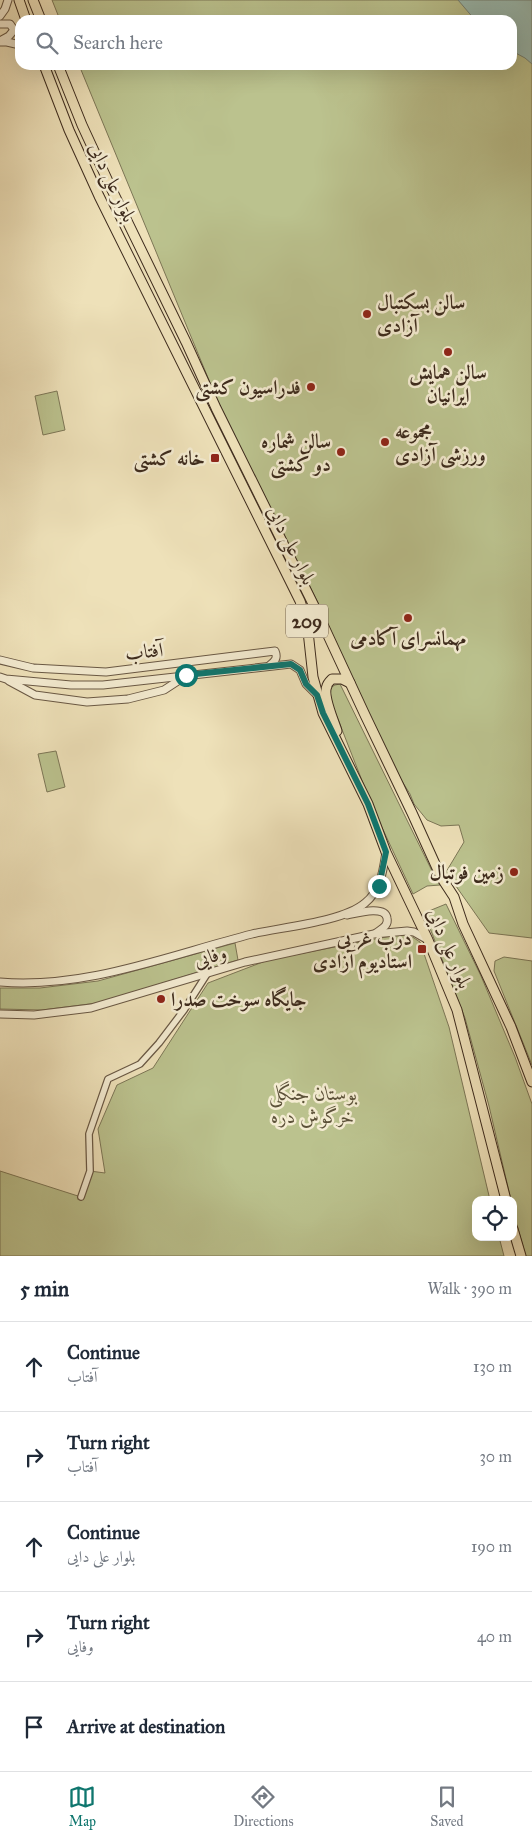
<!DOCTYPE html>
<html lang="en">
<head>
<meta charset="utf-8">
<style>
	body { margin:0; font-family:"IM FELL Great Primer",Amiri,serif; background:#f6f6f7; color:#1f2937 }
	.controls { position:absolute; right:15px; bottom:15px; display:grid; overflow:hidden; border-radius:10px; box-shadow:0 5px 20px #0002 }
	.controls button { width:45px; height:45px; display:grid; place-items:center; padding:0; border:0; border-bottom:1px solid #e0e1e3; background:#fff; color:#1f2937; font:25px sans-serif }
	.stop { position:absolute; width:15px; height:15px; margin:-11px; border:4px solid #0f766e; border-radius:50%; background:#fff }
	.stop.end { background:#0f766e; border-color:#fff; box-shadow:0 1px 5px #0008 }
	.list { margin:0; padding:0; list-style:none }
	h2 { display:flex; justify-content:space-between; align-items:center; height:65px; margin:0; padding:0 20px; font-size:21px }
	h2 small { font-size:16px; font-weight:400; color:#747a83 }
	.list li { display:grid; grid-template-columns:32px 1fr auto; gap:15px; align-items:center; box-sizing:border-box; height:90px; padding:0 20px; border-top:1px solid #e0e1e3 }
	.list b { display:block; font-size:19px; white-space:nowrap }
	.list p { margin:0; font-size:16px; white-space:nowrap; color:#747a83 }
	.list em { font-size:16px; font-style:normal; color:#747a83 }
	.icon { flex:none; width:28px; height:28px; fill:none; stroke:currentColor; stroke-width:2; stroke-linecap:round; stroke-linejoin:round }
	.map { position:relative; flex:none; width:532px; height:1256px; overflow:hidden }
	.search { position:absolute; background:#fff; box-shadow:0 5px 20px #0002; left:15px; right:15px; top:15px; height:55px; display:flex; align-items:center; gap:12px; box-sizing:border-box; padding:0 18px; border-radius:15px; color:#747a83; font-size:19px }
	.sheet { height:515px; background:#fff }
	nav { display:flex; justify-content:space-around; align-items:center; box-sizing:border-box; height:70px; border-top:1px solid #e0e1e3; background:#fff; font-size:14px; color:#747a83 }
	nav a { display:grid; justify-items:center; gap:2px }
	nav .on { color:#0f766e }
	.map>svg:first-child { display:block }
	.green { fill:#bbc28e; stroke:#7c7656 }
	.water { fill:#9abdb4; stroke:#758378 }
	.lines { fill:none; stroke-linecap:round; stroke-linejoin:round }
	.minor-casing { stroke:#695844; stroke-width:8 }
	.tertiary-casing { stroke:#695844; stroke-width:9 }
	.primary-casing { stroke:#3d2b1d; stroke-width:11 }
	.minor { stroke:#f4ecd2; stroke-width:5.5 }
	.tertiary { stroke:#f4ecd2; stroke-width:7 }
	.primary { stroke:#eee1b9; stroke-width:9 }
	.route { stroke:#0f766e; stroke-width:6 }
	.poi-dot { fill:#8f2418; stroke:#f4ecd2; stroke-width:2 }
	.labels { text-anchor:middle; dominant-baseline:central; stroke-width:5; stroke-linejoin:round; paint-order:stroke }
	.shield { fill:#f4ecd2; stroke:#746553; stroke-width:1 }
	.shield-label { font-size:19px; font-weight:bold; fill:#3d2b1d }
	.street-label { font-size:20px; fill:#3d2b1d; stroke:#f4ecd2 }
	.poi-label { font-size:20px; font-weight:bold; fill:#3d2b1d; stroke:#f4ecd2; text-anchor:end }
	.park-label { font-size:20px; font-style:italic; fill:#5c5139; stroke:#f4ecd2 }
</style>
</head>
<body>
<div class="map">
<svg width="532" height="1256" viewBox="0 0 532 1256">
	<rect width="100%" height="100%" fill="#eee1b9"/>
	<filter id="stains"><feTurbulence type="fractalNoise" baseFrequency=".004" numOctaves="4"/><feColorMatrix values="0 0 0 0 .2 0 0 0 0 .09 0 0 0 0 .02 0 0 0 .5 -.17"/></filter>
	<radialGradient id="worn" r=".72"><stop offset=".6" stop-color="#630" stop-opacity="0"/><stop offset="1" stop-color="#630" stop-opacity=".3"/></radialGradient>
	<g class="green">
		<polygon points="52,0 532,0 532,938 489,933 446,872 464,842 459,825 441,826 427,820 414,804 410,794 390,762 321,609 218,402 79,65 512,65 512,20 60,20"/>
		<polygon points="57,391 65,430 43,435 35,396"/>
		<polygon points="340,684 435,877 440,885 427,886 413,894 372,806 330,699 330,688 335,685"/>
		<polygon points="56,751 65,787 47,792 38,754"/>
		<polygon points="446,904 481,976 515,1057 532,1104 532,1256 526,1256 516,1222 513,1200 511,1200 489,1106 465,1018 424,913"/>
		<polygon points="396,935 411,936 420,942 449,1027 490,1200 476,1200 476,1237 499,1237 504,1256 0,1256 0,1171 81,1197 90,1171 105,1173 98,1129 117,1085 153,1068 208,983 268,960"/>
		<polygon points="235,943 238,960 97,1003 42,1010 0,1009 0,988 40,988 98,981"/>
		<polygon points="504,957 532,961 532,1065 494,971 495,961"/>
	</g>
	<polygon class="water" points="458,0 532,0 532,64 525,58 512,51 512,20 475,20"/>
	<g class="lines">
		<defs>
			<polyline id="minor" points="81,1197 90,1171 89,1134 108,1079 140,1064 159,1043 184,1010 207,974"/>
			<g id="tertiary">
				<polyline points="0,16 5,9 8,0"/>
				<polyline points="0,24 10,24 14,30 9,36 0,41"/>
				<polyline points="0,42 7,42 20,45"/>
				<path d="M0 660 33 668 106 672 275 651C278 658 275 661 270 665"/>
				<polyline points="0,677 6,679 71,685 103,685 291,664 300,670 306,684 317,695"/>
				<polyline points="9,681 35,695 87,702 128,699 164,690 184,677"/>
				<path d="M347 915C357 913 385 905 387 918 389 926 381 929 376 933"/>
				<path d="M0 982C87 989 169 955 252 934 282 927 343 922 365 903 381 890 383 871 386 852"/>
				<polyline points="0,1014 34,1015 91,1008 245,962 374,934 407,931 414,932 428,940"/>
			</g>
			<g id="primary">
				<polyline points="19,0 26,20"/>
				<polyline points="33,0 41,20"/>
				<polyline points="44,65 69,130 99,196 300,601 307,622 313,677 323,713 368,804 386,852 428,940 457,1010 506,1200"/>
				<polyline points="58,65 82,125 112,190 186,342 216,408 319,616 365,715 412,813 441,877 454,897 463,924 511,1027 532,1082"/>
				<path d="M337 731C334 721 322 695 327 686 327 684 331 680 332 679H342L350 683"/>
				<polyline points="513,1229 521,1256"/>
			</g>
		</defs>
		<use href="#minor" class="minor-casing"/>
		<use href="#tertiary" class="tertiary-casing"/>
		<use href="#primary" class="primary-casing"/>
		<use href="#minor" class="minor"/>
		<use href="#tertiary" class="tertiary"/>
		<use href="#primary" class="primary"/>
	</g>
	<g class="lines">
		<polyline class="route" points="186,675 291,664 300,670 306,684 317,695 323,713 368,804 386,852 379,886"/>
	</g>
	<g class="poi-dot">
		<circle cx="367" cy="314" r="5"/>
		<circle cx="448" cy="352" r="5"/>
		<circle cx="311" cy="387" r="5"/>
		<circle cx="385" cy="442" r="5"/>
		<circle cx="341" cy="452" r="5"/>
		<rect x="210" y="453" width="10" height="10" rx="2.5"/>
		<circle cx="408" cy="618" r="5"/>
		<circle cx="514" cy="872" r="5"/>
		<rect x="417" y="944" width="10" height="10" rx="2.5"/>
		<circle cx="161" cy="999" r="5"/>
	</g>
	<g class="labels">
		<rect class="shield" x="286" y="604.5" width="42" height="33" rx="4"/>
		<g class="shield-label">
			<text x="307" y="621">209</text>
		</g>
		<g class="street-label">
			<text transform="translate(113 182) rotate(65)">بلوار علی دایی</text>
			<text transform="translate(292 545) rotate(64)">بلوار علی دایی</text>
			<text transform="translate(144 651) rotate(-6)">آفتاب</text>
			<text transform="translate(450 948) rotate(67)">بلوار علی دایی</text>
			<text transform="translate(210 956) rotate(-17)">وفایی</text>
		</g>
		<g class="poi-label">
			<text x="377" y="302" text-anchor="start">سالن بسکتبال<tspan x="377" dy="23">آزادی</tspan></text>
			<text x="448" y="372" text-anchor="middle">سالن همایش<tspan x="448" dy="23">ایرانیان</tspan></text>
			<text x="301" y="387">فدراسیون کشتی</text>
			<text x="395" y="431" text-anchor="start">مجموعه<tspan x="395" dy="23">ورزشی آزادی</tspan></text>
			<text x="331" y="441">سالن شماره<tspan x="331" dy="23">دو کشتی</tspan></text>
			<text x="205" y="458">خانه کشتی</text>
			<text x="408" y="638" text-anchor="middle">مهمانسرای آکادمی</text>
			<text x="504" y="872">زمین فوتبال</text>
			<text x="412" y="938">درب غربی<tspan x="412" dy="23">استادیوم آزادی</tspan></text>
			<text x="171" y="999" text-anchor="start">جایگاه سوخت صدرا</text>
		</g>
		<g class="park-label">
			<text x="313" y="1093">بوستان جنگلی<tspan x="313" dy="23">خرگوش دره</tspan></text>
		</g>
	</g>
	<rect width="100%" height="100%" filter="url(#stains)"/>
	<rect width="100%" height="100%" fill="url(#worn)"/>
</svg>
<div class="controls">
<button><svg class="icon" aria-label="locate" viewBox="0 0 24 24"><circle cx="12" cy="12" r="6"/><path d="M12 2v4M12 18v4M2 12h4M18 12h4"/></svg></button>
</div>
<div class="stop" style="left:186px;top:675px"></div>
<div class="stop end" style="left:379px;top:886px"></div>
<div class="search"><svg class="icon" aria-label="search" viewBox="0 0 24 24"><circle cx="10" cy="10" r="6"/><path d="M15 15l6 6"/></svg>Search here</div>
</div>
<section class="sheet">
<h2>5 min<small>Walk · 390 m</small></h2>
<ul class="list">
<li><svg class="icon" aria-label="ahead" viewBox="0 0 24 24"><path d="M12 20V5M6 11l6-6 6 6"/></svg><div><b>Continue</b><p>آفتاب</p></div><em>130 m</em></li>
<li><svg class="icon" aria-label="right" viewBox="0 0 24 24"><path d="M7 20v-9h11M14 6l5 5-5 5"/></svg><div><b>Turn right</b><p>آفتاب</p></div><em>30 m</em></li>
<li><svg class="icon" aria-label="ahead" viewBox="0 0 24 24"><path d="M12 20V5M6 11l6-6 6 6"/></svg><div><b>Continue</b><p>بلوار علی دایی</p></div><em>190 m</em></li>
<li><svg class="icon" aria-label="right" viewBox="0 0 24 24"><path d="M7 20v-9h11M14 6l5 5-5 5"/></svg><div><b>Turn right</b><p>وفایی</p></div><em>40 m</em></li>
<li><svg class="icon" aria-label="arrive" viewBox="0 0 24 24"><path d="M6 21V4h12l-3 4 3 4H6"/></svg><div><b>Arrive at destination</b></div></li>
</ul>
</section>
<nav>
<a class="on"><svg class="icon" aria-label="map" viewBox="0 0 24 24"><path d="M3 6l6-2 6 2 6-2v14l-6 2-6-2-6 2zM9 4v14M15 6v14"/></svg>Map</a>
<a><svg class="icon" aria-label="directions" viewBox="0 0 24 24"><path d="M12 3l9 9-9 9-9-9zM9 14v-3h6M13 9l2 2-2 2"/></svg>Directions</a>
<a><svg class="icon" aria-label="saved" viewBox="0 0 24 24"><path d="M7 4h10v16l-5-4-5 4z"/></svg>Saved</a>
</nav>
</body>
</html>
